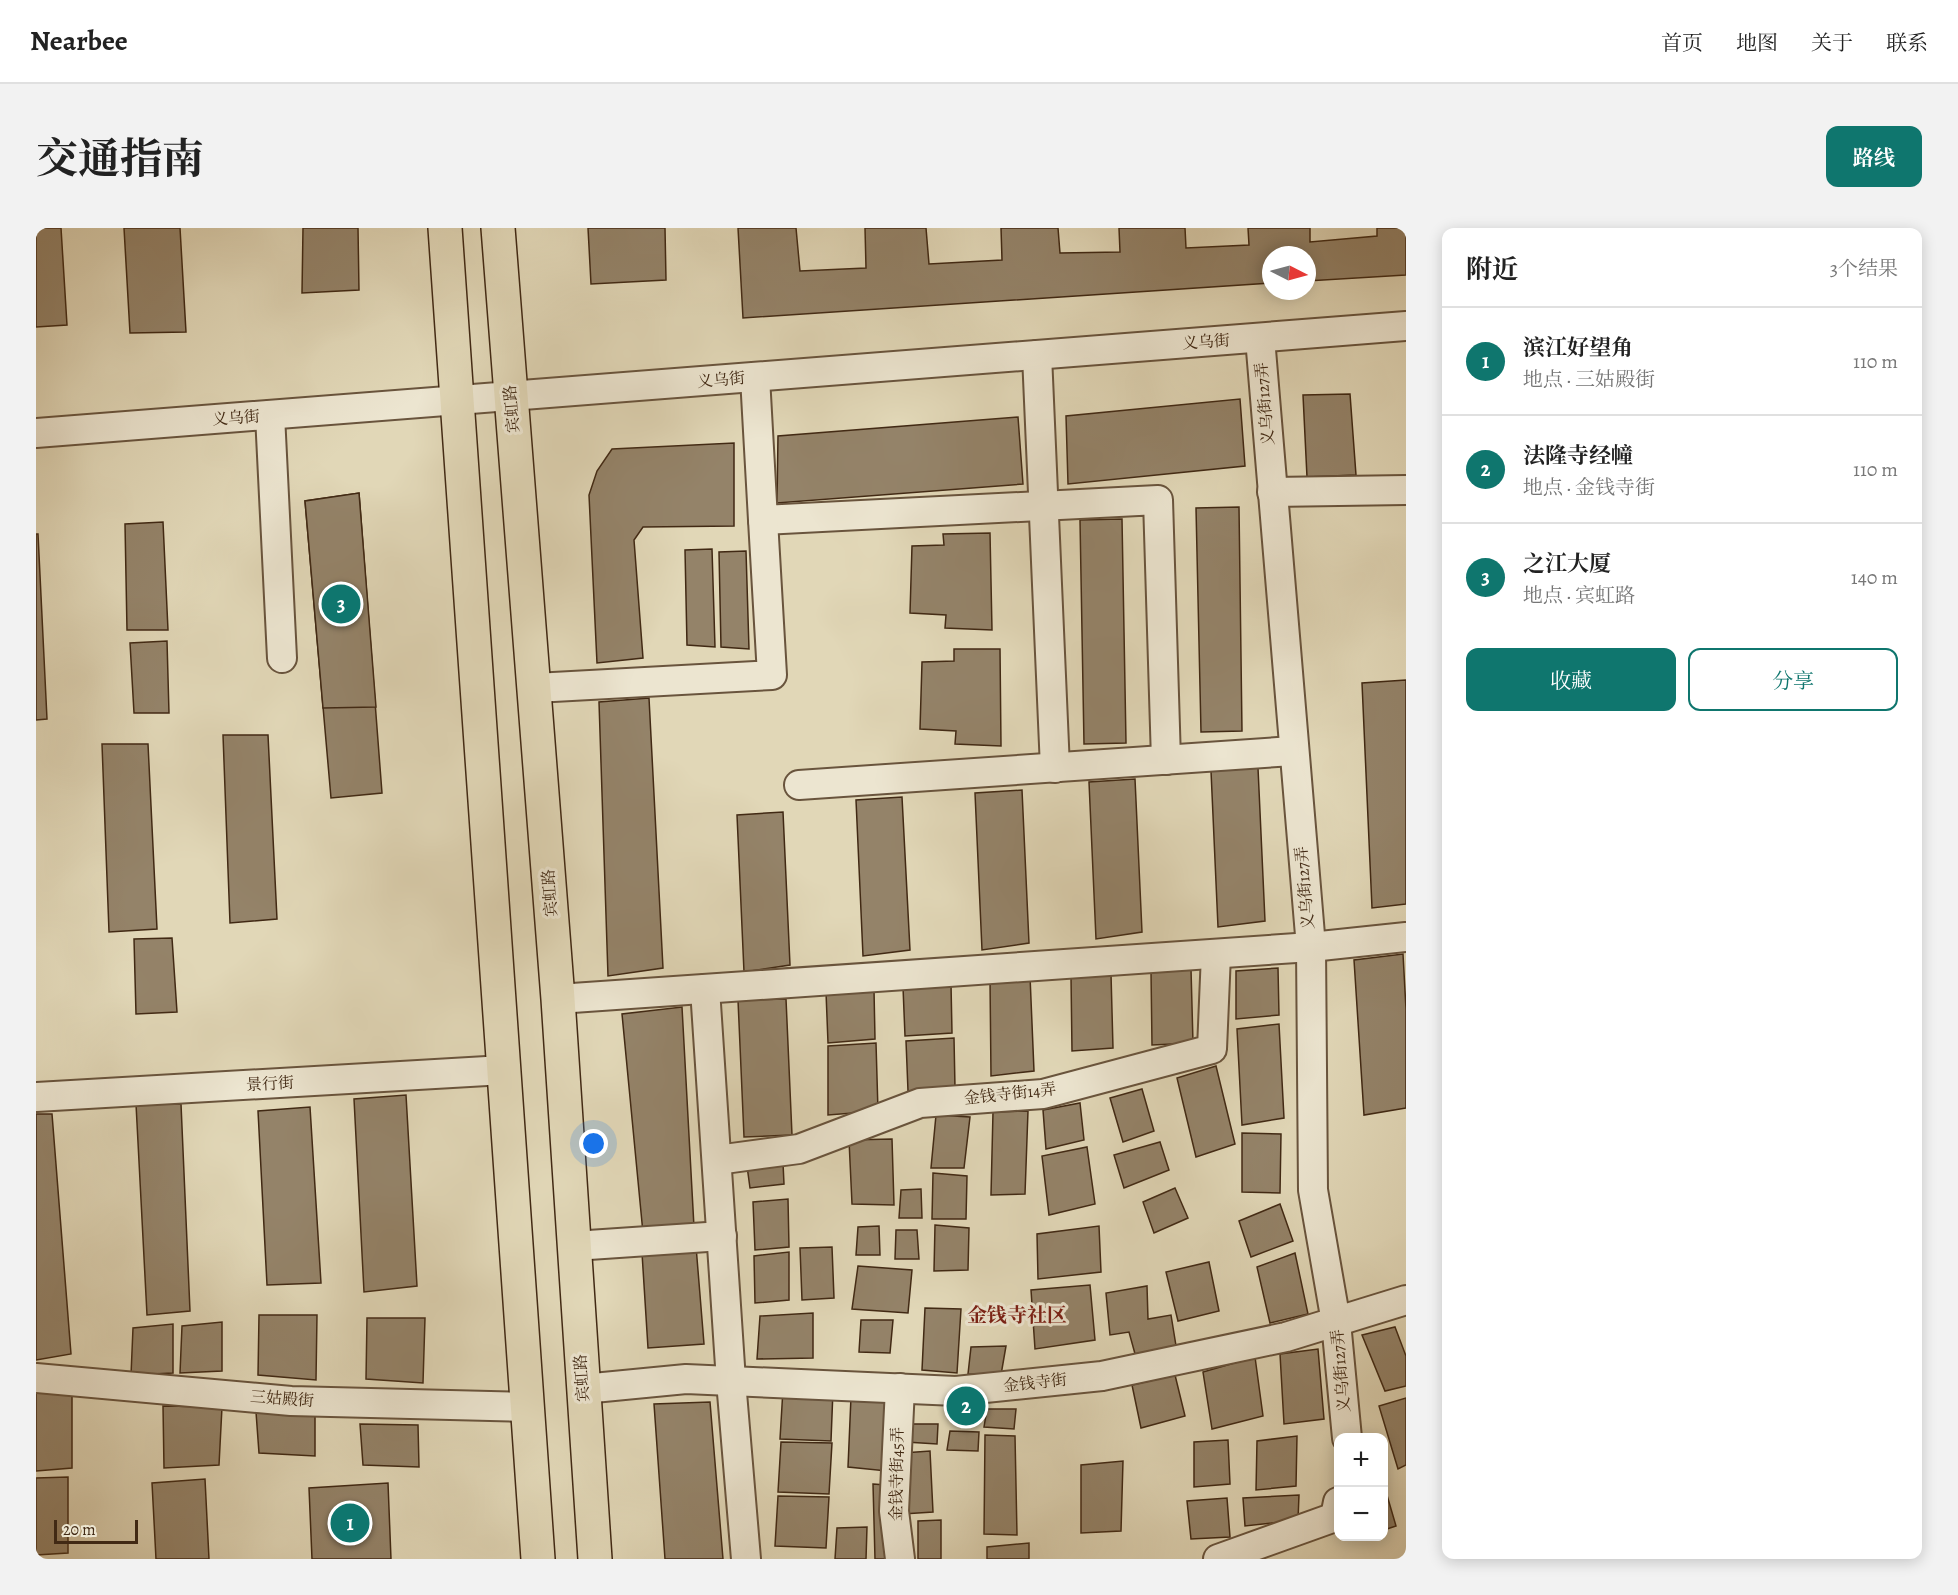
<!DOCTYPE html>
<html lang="zh">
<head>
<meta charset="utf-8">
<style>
	body { margin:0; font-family:Alegreya,"Noto Serif SC",serif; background:#f2f2f2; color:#222 }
	.controls { position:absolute; right:18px; bottom:18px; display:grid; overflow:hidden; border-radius:12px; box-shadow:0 3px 15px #0003 }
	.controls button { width:54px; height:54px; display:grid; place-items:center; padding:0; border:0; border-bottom:2px solid #e0e0e0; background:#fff; color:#222; font:30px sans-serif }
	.compass { position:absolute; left:1226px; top:18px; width:54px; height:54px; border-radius:50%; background:#fff; box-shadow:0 3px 15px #0003; rotate:96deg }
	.scale { position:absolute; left:18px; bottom:15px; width:84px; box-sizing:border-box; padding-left:6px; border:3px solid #412914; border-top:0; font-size:16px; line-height:21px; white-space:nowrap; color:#412914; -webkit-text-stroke:4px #ece5d0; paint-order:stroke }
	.you { position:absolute; left:558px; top:916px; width:21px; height:21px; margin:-15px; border:4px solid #fff; border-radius:50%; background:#1a73e8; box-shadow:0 0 0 9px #1a73e833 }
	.badge { display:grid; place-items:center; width:39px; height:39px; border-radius:50%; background:#0f766e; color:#fff; font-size:20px; font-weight:700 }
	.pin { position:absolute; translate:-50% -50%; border:3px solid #fff; box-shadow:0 2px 6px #0006 }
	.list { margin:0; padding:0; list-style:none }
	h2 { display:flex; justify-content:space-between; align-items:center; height:78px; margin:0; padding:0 24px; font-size:26px }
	h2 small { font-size:20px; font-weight:400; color:#767676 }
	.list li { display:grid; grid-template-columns:39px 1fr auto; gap:18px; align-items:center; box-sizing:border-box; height:108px; padding:0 24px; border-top:2px solid #e0e0e0 }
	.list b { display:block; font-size:22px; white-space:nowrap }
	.list p { margin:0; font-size:20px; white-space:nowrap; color:#767676 }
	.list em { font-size:20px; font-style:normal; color:#767676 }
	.actions { display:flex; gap:12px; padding:18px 24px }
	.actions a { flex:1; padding:14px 0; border:2px solid #0f766e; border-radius:12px; text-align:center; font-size:21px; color:#0f766e }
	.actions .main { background:#0f766e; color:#fff }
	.map { position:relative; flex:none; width:1370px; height:1331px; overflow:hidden; border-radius:12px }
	header { display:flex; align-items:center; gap:36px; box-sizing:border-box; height:84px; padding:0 30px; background:#fff; border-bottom:2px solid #e0e0e0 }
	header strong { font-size:28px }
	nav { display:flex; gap:33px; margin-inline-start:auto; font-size:21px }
	.intro { display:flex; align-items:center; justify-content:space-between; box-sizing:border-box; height:144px; padding:0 36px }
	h1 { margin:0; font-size:42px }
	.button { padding:15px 27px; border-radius:12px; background:#0f766e; color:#fff; font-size:21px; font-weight:700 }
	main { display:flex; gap:36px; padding:0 36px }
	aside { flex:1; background:#fff; border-radius:12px; box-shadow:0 3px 15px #0003 }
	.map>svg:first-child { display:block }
	.building { fill:#948369; stroke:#412914; stroke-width:1.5 }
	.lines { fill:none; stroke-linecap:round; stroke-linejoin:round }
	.minor-casing { stroke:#69543d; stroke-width:32 }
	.major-casing { stroke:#412914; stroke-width:36 }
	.minor { stroke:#ece5d0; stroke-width:28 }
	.major { stroke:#e1d7b7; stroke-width:33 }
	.labels { text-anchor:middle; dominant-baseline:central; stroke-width:6; stroke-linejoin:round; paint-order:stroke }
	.street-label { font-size:16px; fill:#412914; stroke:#ece5d0 }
	.quarter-label { font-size:20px; font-weight:bold; fill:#7a1f14; stroke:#ece5d0 }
</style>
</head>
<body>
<header>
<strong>Nearbee</strong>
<nav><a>首页</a><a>地图</a><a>关于</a><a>联系</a></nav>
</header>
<div class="intro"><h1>交通指南</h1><a class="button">路线</a></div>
<main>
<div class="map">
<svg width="1370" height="1331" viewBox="0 0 1370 1331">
	<rect width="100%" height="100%" fill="#e1d7b7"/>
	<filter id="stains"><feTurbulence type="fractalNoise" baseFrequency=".00333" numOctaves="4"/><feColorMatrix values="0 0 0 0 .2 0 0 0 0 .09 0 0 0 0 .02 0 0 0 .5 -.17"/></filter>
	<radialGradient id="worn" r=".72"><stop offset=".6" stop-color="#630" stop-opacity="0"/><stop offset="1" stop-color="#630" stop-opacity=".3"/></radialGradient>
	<g class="building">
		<polygon points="0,0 25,0 31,97 0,99"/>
		<polygon points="88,0 144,0 150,104 94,105"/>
		<polygon points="267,0 322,0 323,62 266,65"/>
		<polygon points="552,0 629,0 630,52 555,56"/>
		<polygon points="702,0 760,0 764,43 830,40 829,0 890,0 893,36 966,32 965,0 1022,0 1024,25 1084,24 1083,0 1149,0 1150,20 1213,17 1212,0 1274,0 1274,14 1341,8 1341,0 1370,0 1370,47 1271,53 1271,27 1235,27 1235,55 707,90"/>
		<polygon points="1314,166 1320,247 1271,249 1267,167"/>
		<polygon points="1204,171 1209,238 1032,256 1030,188"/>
		<polygon points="982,189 987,256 741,275 742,208"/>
		<polygon points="698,215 698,298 607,299 598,312 607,430 561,435 553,267 561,243 576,221"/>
		<polygon points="323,265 346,565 295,570 269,273"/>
		<polygon points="323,265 340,479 287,480 269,273"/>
		<polygon points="1203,279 1206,503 1165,504 1160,280"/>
		<polygon points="1086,291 1090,515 1048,516 1044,292"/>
		<polygon points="127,294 132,402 91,402 89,296"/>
		<polygon points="954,305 956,402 909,400 910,387 874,385 876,318 908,317 907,306"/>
		<polygon points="0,306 2,306 11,491 0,492"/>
		<polygon points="676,321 679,419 651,417 649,322"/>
		<polygon points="710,323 713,421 685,419 683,324"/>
		<polygon points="131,413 133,485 98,485 94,415"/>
		<polygon points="918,421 964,421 965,518 919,516 920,503 884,501 886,434 918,433"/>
		<polygon points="1370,452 1370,676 1336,680 1326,455"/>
		<polygon points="613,470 627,740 572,748 563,474"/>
		<polygon points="187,507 232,507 241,691 194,695"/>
		<polygon points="66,516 112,516 121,701 73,704"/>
		<polygon points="1222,540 1229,693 1182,699 1175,543"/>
		<polygon points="1099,551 1106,704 1060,711 1053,554"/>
		<polygon points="986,562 993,715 946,722 939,565"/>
		<polygon points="866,569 874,722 827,728 820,572"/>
		<polygon points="747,584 754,737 708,744 701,587"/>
		<polygon points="136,710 141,784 100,786 98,711"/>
		<polygon points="1367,726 1370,781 1370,880 1328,887 1318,732"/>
		<polygon points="1242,740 1243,787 1200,791 1200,743"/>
		<polygon points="1155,741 1157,815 1116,817 1115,744"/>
		<polygon points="1075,746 1077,820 1036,823 1035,749"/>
		<polygon points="994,748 998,843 955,848 954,751"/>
		<polygon points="915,756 916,805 869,808 867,759"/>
		<polygon points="838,762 839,811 792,815 790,764"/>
		<polygon points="750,771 756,907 708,909 702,772"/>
		<polygon points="646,779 658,999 607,1005 586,786"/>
		<polygon points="1243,796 1248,890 1206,897 1201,801"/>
		<polygon points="918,810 919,860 872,863 870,813"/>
		<polygon points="840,815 842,883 792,887 792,818"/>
		<polygon points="1180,838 1199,916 1160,929 1141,850"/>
		<polygon points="1106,861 1118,903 1087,914 1074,870"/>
		<polygon points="370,867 381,1058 328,1064 318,871"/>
		<polygon points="1044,875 1048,912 1010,921 1007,882"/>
		<polygon points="100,876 145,876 154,1083 111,1087"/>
		<polygon points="274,879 285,1055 231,1057 222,883"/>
		<polygon points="992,883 989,966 955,967 957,884"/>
		<polygon points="0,886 16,886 35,1126 0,1132"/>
		<polygon points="900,887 934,889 928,940 895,940"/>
		<polygon points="1206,905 1245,906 1244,965 1206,964"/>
		<polygon points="856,911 858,977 816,976 813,912"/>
		<polygon points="1124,914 1133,942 1088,960 1078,927"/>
		<polygon points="1051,919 1059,976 1013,987 1006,928"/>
		<polygon points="747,935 748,956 714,960 711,938"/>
		<polygon points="897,945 931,948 930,991 896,991"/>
		<polygon points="1139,960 1152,990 1118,1005 1107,974"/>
		<polygon points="885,961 886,990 863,990 865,962"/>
		<polygon points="752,971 753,1019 719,1022 717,974"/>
		<polygon points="1244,976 1257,1013 1215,1029 1203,993"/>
		<polygon points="899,997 933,1000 932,1042 898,1043"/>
		<polygon points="843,998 844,1027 820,1027 822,999"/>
		<polygon points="1063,998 1065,1044 1002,1051 1001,1006"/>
		<polygon points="860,1002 881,1002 883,1031 859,1031"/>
		<polygon points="660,1018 668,1116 612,1120 606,1025"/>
		<polygon points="796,1019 798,1070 766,1072 764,1020"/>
		<polygon points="753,1024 753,1072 719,1075 718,1028"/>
		<polygon points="1259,1025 1272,1086 1234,1095 1221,1039"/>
		<polygon points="1173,1034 1183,1083 1142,1093 1130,1044"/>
		<polygon points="822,1038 876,1042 872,1085 816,1081"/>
		<polygon points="1054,1057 1059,1112 999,1121 995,1062"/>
		<polygon points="1111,1058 1112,1091 1135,1087 1141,1124 1101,1133 1093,1104 1074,1107 1070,1065"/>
		<polygon points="889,1080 925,1081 921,1145 886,1142"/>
		<polygon points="777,1085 777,1130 721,1131 724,1088"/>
		<polygon points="223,1087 281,1087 280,1152 222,1147"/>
		<polygon points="331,1090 389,1090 387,1155 330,1151"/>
		<polygon points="825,1092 857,1092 854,1125 823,1124"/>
		<polygon points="186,1094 186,1143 144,1145 146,1098"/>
		<polygon points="137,1096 137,1145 95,1147 97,1100"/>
		<polygon points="1359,1099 1370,1128 1370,1158 1349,1163 1326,1107"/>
		<polygon points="970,1118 965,1147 932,1146 935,1119"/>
		<polygon points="1282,1121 1288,1191 1248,1196 1244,1126"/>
		<polygon points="1219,1129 1227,1188 1176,1201 1167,1144"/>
		<polygon points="1139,1147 1149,1188 1105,1200 1096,1157"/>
		<polygon points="747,1161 797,1162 795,1213 744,1211"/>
		<polygon points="36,1163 36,1240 0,1243 0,1165"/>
		<polygon points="815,1169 854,1174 851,1243 812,1239"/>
		<polygon points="1370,1170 1370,1237 1362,1241 1343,1178"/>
		<polygon points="674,1174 687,1331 629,1331 618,1176"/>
		<polygon points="127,1178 186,1179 183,1237 128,1240"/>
		<polygon points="951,1181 980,1181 978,1201 948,1199"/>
		<polygon points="220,1184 279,1184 279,1228 223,1225"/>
		<polygon points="324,1196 382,1197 383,1239 327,1237"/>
		<polygon points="873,1196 902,1196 901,1216 870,1214"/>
		<polygon points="914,1203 943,1204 942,1223 911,1222"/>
		<polygon points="949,1207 979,1208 981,1307 948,1306"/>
		<polygon points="1261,1208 1260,1258 1220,1262 1221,1213"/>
		<polygon points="1192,1212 1194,1256 1158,1259 1158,1214"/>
		<polygon points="745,1214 796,1215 793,1266 742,1264"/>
		<polygon points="894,1223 897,1284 867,1286 867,1225"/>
		<polygon points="1087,1233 1085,1303 1045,1305 1045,1237"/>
		<polygon points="32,1249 32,1325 0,1327 0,1250"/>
		<polygon points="169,1251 173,1331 120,1331 116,1255"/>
		<polygon points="352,1255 355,1331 276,1331 273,1260"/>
		<polygon points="837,1256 850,1257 854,1331 839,1331"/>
		<polygon points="1348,1257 1360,1298 1348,1302"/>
		<polygon points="1263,1267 1262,1292 1209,1298 1207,1270"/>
		<polygon points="742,1268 793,1269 790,1320 739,1318"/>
		<polygon points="1191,1270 1194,1309 1155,1311 1151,1273"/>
		<polygon points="905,1292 905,1331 882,1331 882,1293"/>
		<polygon points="831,1299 830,1331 799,1331 801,1300"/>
		<polygon points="993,1315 993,1331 951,1331 951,1319"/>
	</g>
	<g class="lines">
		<defs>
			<g id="minor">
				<polyline points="1224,110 1275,719 1277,962 1300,1094 1311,1210"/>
				<polyline points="1001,127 1019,540"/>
				<polyline points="719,149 727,292 1122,272 1130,532"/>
				<polyline points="234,187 246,430"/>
				<polyline points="0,205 1370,98"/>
				<polyline points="1236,264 1370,262"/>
				<polyline points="499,460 736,447 727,292"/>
				<polyline points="763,557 1257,523"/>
				<polyline points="669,761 695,1153 710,1331"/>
				<polyline points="522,771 1275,719 1370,709"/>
				<polyline points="0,869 468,842"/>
				<polyline points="681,932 763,921 884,875 1007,866 1176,821 1180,726"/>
				<polyline points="538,1018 686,1008"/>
				<polyline points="0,1150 255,1173 492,1179"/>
				<polyline points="547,1161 650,1151 920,1163 1066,1148 1250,1109 1370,1072"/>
				<polyline points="864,1331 858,1283 864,1160"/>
				<polyline points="1182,1331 1299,1289 1302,1274"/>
			</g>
			<g id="major">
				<polyline points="409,0 502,1331"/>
				<polyline points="462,0 522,771 559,1331"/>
			</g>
		</defs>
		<use href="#minor" class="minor-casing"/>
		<use href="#major" class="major-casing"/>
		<use href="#minor" class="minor"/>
		<use href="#major" class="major"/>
	</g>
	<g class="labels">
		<g class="street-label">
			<text transform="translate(1170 114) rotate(-4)">义乌街</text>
			<text transform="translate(685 152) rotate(-5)">义乌街</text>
			<text transform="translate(1229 176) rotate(-95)">义乌街127弄</text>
			<text transform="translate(476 181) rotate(-95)">宾虹路</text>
			<text transform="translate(200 190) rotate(-4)">义乌街</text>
			<text transform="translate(1269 660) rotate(-95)">义乌街127弄</text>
			<text transform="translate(514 665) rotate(-94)">宾虹路</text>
			<text transform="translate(234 856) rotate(-3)">景行街</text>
			<text transform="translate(974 866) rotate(-6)">金钱寺街14弄</text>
			<text transform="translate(1305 1143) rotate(-95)">义乌街127弄</text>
			<text transform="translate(546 1150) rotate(-94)">宾虹路</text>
			<text transform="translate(999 1155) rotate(-6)">金钱寺街</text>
			<text transform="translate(246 1171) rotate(4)">三姑殿街</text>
			<text transform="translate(861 1246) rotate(-89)">金钱寺街45弄</text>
		</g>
		<g class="quarter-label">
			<text x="981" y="1087">金钱寺社区</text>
		</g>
	</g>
	<rect width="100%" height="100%" filter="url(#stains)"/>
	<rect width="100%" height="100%" fill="url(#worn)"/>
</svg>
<div class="controls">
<button>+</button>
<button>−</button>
</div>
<svg class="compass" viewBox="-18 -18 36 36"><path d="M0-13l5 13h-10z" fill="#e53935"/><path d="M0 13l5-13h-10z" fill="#767676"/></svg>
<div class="scale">20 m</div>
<div class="you"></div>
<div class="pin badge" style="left:314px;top:1295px">1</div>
<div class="pin badge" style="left:930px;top:1178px">2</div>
<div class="pin badge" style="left:305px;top:376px">3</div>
</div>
<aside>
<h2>附近<small>3个结果</small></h2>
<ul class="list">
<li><span class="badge">1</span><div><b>滨江好望角</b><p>地点 · 三姑殿街</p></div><em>110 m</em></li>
<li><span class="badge">2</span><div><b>法隆寺经幢</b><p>地点 · 金钱寺街</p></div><em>110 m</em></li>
<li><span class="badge">3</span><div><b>之江大厦</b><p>地点 · 宾虹路</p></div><em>140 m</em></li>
</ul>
<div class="actions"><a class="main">收藏</a><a>分享</a></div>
</aside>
</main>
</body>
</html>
